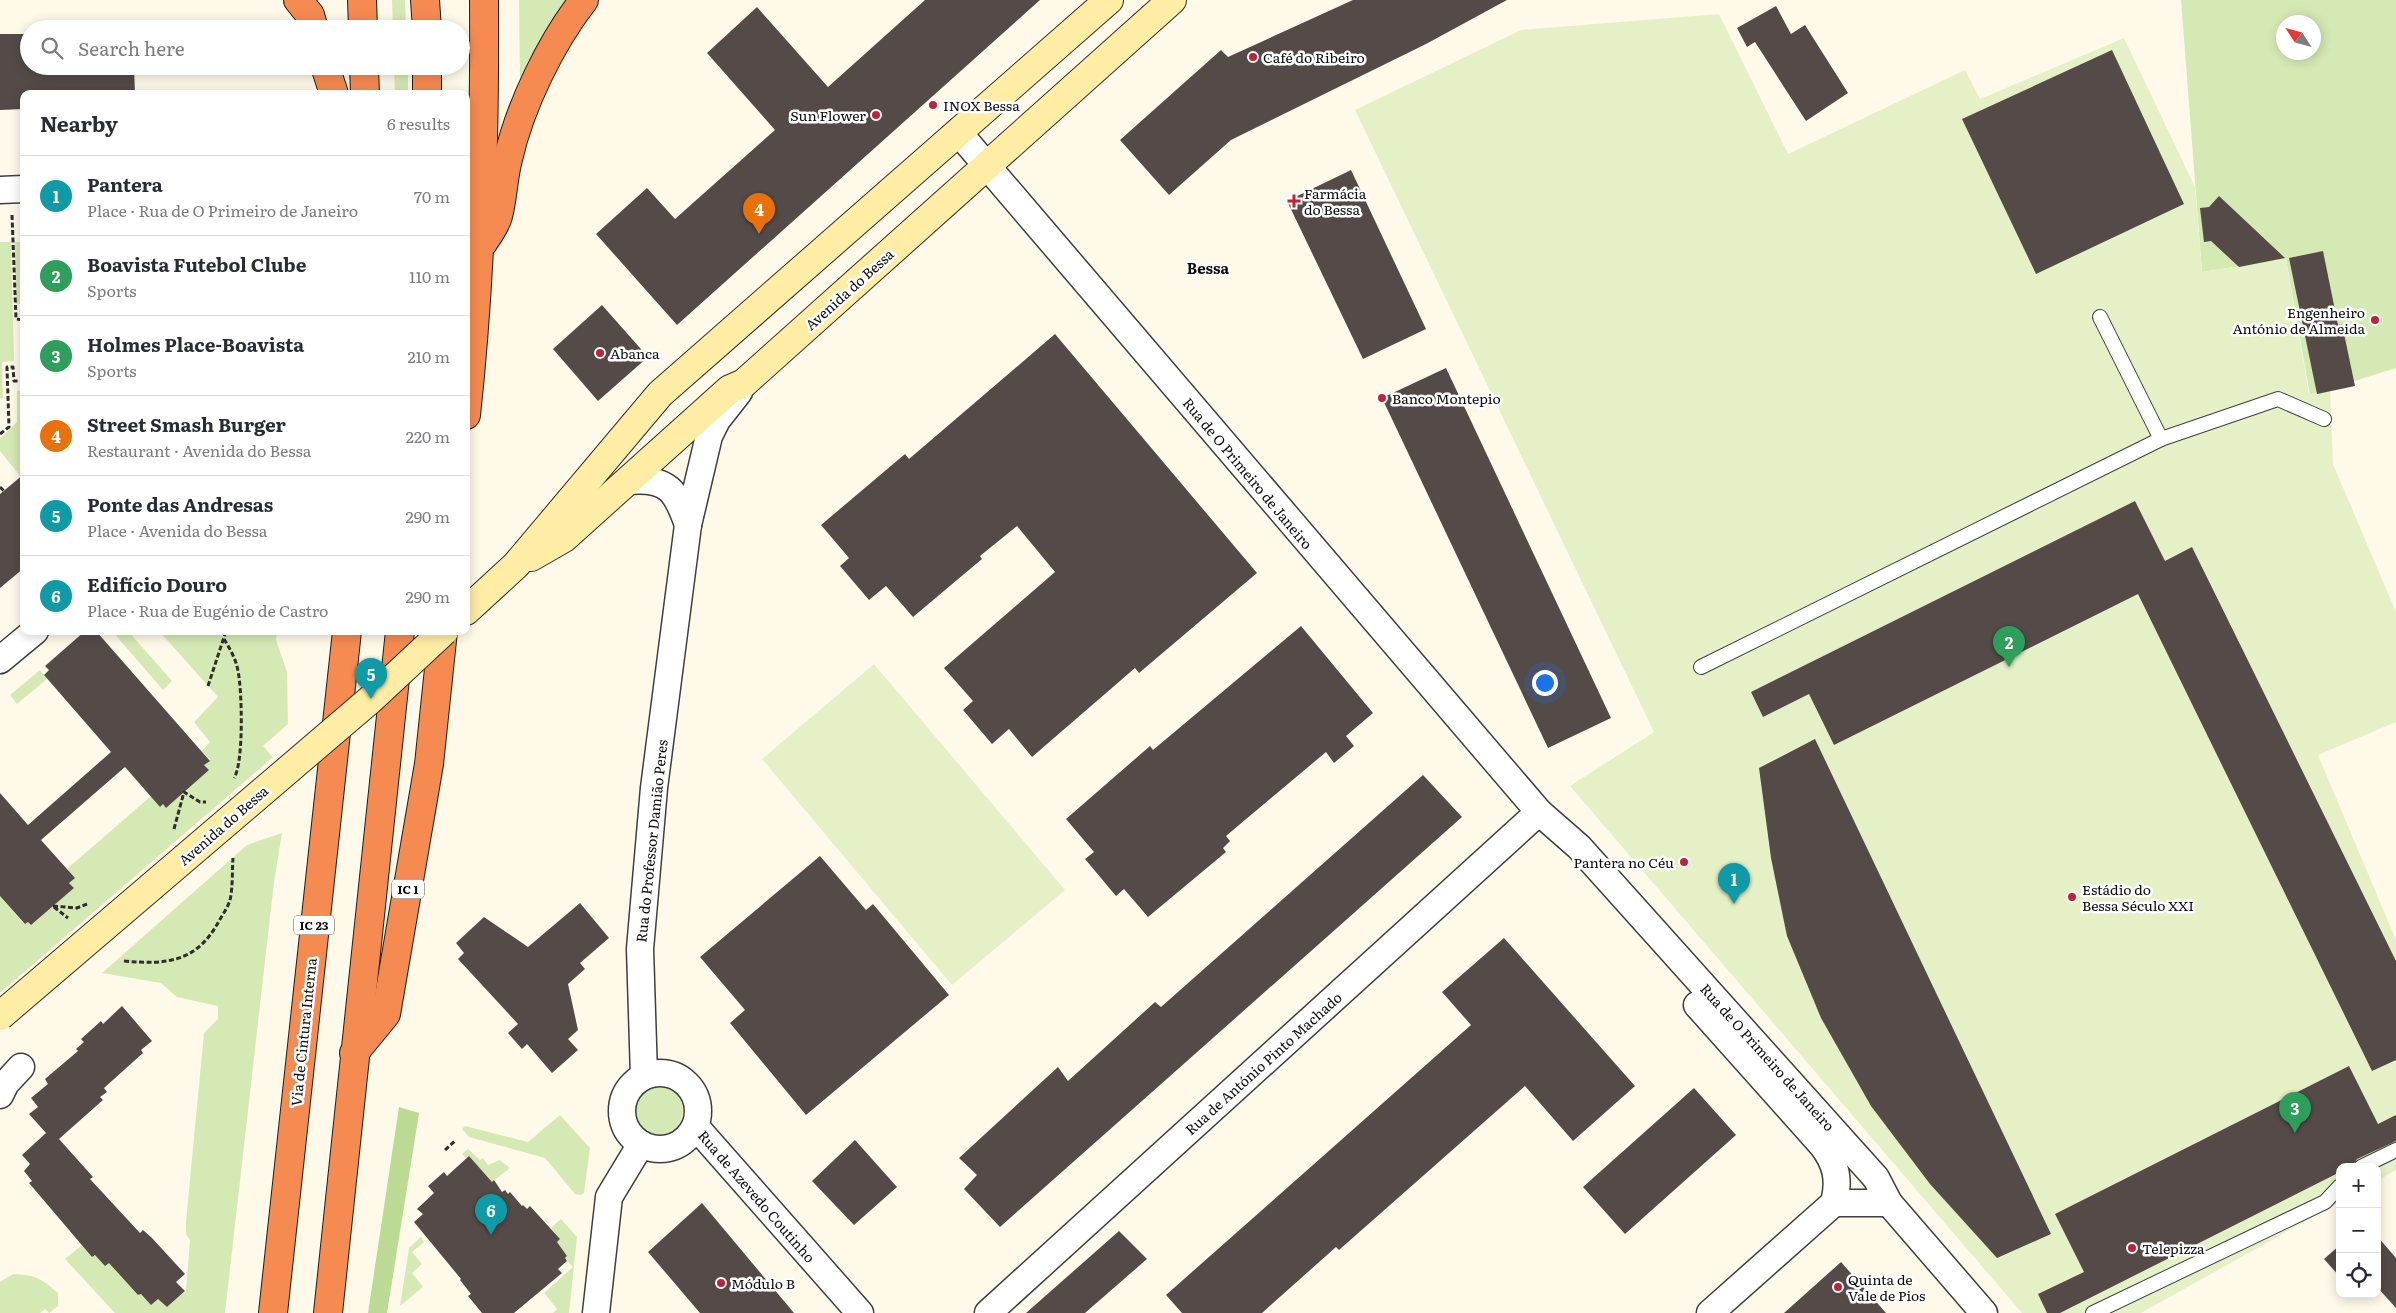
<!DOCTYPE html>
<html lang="en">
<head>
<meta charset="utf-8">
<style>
	body { margin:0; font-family:Literata,serif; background:#f2f2f3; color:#2b2b33 }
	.controls { position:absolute; right:15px; bottom:15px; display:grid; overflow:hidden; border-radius:10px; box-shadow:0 2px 12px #0003 }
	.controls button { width:45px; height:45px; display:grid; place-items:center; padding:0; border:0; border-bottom:1px solid #e1e1e2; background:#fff; color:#2b2b33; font:25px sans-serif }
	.compass { position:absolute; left:2276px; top:15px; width:45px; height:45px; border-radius:50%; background:#fff; box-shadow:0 2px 12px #0003; rotate:306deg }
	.you { position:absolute; left:1544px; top:682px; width:18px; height:18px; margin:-12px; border:4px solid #fff; border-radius:50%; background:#1a73e8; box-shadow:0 0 0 8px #1a73e833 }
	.badge { display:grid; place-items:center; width:32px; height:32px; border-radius:50%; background:#bd233a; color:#fff; font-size:16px; font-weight:700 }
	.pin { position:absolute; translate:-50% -41px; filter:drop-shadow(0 1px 2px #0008) }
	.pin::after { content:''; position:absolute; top:26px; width:18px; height:15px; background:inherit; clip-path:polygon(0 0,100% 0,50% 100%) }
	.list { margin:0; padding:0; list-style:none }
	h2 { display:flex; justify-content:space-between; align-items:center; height:65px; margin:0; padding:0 20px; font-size:21px }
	h2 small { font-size:16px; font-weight:400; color:#7c7c81 }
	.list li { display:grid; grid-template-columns:32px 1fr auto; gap:15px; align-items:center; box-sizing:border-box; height:80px; padding:0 20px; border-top:1px solid #e1e1e2 }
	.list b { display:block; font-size:19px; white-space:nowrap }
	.list p { margin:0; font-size:16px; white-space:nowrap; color:#7c7c81 }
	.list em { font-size:16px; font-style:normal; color:#7c7c81 }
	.icon { flex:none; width:28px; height:28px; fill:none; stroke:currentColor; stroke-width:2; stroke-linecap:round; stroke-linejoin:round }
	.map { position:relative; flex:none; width:2396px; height:1313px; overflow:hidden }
	.search { position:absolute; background:#fff; box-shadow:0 2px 12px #0003; left:20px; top:20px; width:450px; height:55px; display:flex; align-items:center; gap:12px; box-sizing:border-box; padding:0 18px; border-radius:28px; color:#7c7c81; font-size:19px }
	.panel { position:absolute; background:#fff; box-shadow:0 2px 12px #0003; left:20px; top:90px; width:450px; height:545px; border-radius:10px }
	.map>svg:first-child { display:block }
	.green { fill:#d5e9b4; fill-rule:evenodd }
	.forest { fill:#bbda93 }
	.pitch { fill:#e6f0c6 }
	.building { fill:#544b48 }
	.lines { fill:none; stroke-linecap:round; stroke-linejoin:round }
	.lane-casing { stroke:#3f3f3f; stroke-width:16 }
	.street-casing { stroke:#3f3f3f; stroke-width:29 }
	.secondary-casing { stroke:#2e2e2e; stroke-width:30 }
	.highway-casing { stroke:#1d1d1d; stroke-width:30 }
	.path { stroke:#2e2e2e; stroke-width:3; stroke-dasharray:5 2.5; stroke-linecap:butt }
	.lane { stroke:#fff; stroke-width:14 }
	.street { stroke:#fff; stroke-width:26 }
	.secondary { stroke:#ffeca5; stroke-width:28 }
	.highway { stroke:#f68b51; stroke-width:28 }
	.secondary-bridge-casing { stroke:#2e2e2e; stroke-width:30; stroke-linecap:butt }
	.secondary-bridge { stroke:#ffeca5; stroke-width:28 }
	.poi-dot { fill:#bd233a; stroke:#fff; stroke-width:2 }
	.labels { text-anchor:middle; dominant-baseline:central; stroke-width:5; stroke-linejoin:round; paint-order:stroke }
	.shield { fill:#fff; stroke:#555; stroke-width:1 }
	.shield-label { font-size:12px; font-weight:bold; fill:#0c0c0c }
	.poi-label { font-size:14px; fill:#0c0c0c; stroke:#fff; text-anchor:start }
	.street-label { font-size:14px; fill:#0c0c0c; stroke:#fff }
	.neighbourhood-label { font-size:15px; font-weight:bold; fill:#0c0c0c; stroke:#fff }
</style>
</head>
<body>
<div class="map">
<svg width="2396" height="1313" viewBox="0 0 2396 1313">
	<rect width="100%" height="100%" fill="#fff9ea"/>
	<g class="green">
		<polygon points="392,0 405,0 406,29 393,29"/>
		<polygon points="519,0 568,0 527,78 520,78"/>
		<path d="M2181 0H2396V368L2310 395 2286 259 2202 272ZM2284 22H2314V52H2284Z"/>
		<polygon points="394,66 408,66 408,94 395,94"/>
		<polygon points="0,242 11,242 14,361 2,362 3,398 0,398"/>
		<polygon points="15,242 24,242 24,303 16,304"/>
		<polygon points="24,390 24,474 21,477 0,451 0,439 17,422 17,391"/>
		<polygon points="112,631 128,631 172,681 163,690"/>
		<polygon points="159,631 277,631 276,640 287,672 288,724 263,746 273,757 0,993 0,896 24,924 28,922 31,925 74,888 69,883 67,869 151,796 160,807 163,804 166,808 209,770 204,765 210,760 202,751 210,742 194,722 218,697"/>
		<polygon points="40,670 47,679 17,704 10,695"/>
		<polygon points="282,833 274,882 225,1313 115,1313 65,1259 82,1245 92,1257 95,1255 112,1260 116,1271 138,1295 141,1294 158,1299 167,1307 186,1291 190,1240 186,1234 186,1221 204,1033 218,1019 218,1006 177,997 161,983 102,973 247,845"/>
		<circle cx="659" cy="1111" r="24"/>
		<polygon points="560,1115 590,1148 584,1193 581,1195 575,1194 545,1158 469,1137 462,1129 465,1126 528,1142"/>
		<polygon points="468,1149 480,1160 483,1158 488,1165 500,1160 510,1168 492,1182 469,1156 466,1158 462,1154"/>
		<polygon points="561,1219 577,1237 569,1313 553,1313 557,1309 544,1293 573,1267 565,1258 567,1256 557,1242 560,1239 551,1228"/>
		<polygon points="421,1237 424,1242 412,1252 422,1264 412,1273 423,1287 400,1306 409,1248"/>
		<path d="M13 1274C35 1275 41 1278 58 1293V1306L49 1313 45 1309 40 1313H0V1282Z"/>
	</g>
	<polygon class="forest" points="399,1107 419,1113 387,1313 368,1313"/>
	<g class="pitch">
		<polygon points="1719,14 1788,154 1965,70 1980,99 2124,38 2195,187 2202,272 2286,259 2309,394 2330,389 2333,464 2396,612 2396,722 2318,755 2396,940 2396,1170 2377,1181 2377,1167 2340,1167 2340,1202 2141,1313 2022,1313 1570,786 1654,732 1355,110 1521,30"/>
		<polygon points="874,664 1065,890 952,985 762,759"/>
	</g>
	<g class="building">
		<polygon points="925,0 1040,0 677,325 596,234 647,188 675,219 775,130 707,53 757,7 828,87"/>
		<polygon points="1353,0 1507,0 1426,44 1231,140 1169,195 1120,140 1221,50 1228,57"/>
		<polygon points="1776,6 1791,34 1805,25 1848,93 1806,121 1755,42 1747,47 1737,28"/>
		<polygon points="0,34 29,34 29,66 134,66 135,94 24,94 24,109 0,110"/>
		<polygon points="2112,50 2184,204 2036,274 1962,119"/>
		<polygon points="1351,170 1426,329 1363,359 1287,201"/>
		<polygon points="2219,196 2285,258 2239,267 2211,241 2204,242 2200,208 2209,207"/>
		<polygon points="2323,251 2338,325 2342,324 2355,386 2317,394 2289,258"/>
		<polygon points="602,305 648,357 598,401 553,349"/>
		<polygon points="1055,334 1257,573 1139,673 1135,668 1032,757 1009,729 992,744 963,710 973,701 944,668 1055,572 1017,526 980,556 982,559 913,617 886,586 869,600 840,566 849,558 821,525 905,454 909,459"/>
		<polygon points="1446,368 1611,718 1548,748 1382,398"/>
		<polygon points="24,474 24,568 0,588 0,494"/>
		<polygon points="2135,501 2165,561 2192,547 2396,961 2396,1060 2372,1071 2138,594 1834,745 1809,694 1763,717 1751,692"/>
		<polygon points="1301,626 1373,713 1346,736 1354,746 1334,763 1326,752 1226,836 1230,841 1223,848 1226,852 1148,917 1124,889 1116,896 1085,859 1094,852 1066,819 1150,746 1153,750"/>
		<polygon points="85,631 96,631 210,761 204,765 209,770 166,808 163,804 160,807 125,767 41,840 75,878 69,883 74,888 31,925 28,922 25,924 0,896 0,793 28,825 111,752 44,675 49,670 45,666"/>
		<polygon points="1815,739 2051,1234 1997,1258 1930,1184 1871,1106 1821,1018 1787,936 1771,858 1759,768"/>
		<polygon points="1423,775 1462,817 1000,1227 964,1189 977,1175 959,1158 1058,1067 1068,1081 1155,1002 1161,1007"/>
		<polygon points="820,856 866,910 873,904 949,995 806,1115 730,1023 745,1010 700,957"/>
		<polygon points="580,903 609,938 580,963 585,969 568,984 578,1030 568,1039 578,1050 552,1073 527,1044 522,1049 508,1033 518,1024 458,959 464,953 456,943 484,917 528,947"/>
		<polygon points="1504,938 1635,1086 1573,1141 1525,1086 1339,1250 1336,1247 1262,1313 1182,1313 1166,1295 1471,1025 1442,992"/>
		<polygon points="122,1006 152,1041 141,1050 143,1053 104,1088 107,1092 100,1097 103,1100 59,1139 93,1177 90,1179 140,1233 143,1230 152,1238 185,1274 176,1282 185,1291 167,1307 158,1299 151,1305 141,1294 138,1295 109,1263 105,1266 95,1255 92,1257 29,1183 32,1181 24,1171 30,1164 22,1155 46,1133 29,1114 38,1107 31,1098 48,1084 45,1079 78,1051 76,1049 84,1042 81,1039 101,1021 103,1024"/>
		<polygon points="2349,1066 2378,1124 2396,1115 2396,1141 2357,1159 2351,1167 2340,1167 2340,1172 2060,1313 2047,1313 2038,1294 2084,1272 2055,1214"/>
		<polygon points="1694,1088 1736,1135 1625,1234 1583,1187"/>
		<polygon points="855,1140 897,1187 854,1225 812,1181"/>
		<polygon points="469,1156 492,1182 494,1180 502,1192 505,1190 508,1194 510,1192 522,1206 523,1205 527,1209 530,1206 560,1239 557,1242 567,1256 565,1258 567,1261 558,1269 562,1273 514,1313 482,1313 468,1296 471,1294 460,1280 461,1279 414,1222 423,1214 417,1209 434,1193 428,1186 444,1172 447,1176"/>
		<polygon points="702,1203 794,1313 700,1313 648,1252"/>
		<polygon points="1119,1231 1147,1259 1085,1313 1026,1313"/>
		<polygon points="2377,1236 2396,1258 2396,1308 2377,1287"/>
		<polygon points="2340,1245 2340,1277 2324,1259"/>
		<polygon points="1841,1262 1886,1313 1784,1313"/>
	</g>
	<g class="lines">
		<defs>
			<g id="lane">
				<polyline points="2100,317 2161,439"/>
				<polyline points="1701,667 2161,439 2278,399 2324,419"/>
				<polyline points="2361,1167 2396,1150"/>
				<polyline points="2093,1313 2325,1202 2340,1186"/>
			</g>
			<g id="street">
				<polyline points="958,132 1539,812 1579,847 1876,1178 1889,1203 1984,1313"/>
				<polyline points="0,190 24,189"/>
				<path d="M629 481C668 478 676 490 688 525"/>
				<polyline points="0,660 35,631"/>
				<path d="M1697 1005 1822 1145C1836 1163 1840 1180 1834 1203L1710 1313"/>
				<circle cx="660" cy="1111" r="38"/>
				<polyline points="644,1076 640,949 654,788 688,525 709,436 717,420 739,392"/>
				<polyline points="0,1095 6,1083 21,1067"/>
				<polyline points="696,1127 860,1313"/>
				<polyline points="1834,1203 1889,1203"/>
				<polyline points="596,1313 609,1197 641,1144"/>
				<polyline points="988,1313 1539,812"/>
			</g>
			<g id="secondary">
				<polyline points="531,557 564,538 730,389 744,383 1172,0"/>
				<polyline points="466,611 516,565 660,394 1109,0"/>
			</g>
			<g id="highway">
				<polyline points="298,0 310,15 314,29"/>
				<polyline points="362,0 363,29"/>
				<polyline points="425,0 427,29"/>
				<polyline points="325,66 334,94"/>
				<polyline points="364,66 365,94"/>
				<polyline points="427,66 427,94"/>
				<path d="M483 243C488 235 496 225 498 216 503 197 503 178 508 159 520 106 551 42 584 0"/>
				<path d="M466 415C481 277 485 138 484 0"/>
				<polyline points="354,1053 386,1014 429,764 443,631"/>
				<polyline points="273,1313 347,631"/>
				<polyline points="328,1313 400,631"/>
			</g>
		</defs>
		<use href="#lane" class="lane-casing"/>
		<use href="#street" class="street-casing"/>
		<use href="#secondary" class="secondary-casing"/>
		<use href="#highway" class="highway-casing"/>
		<g class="path">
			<polyline points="12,215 16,319 23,320"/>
			<polyline points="24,310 24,359"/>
			<polyline points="0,434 9,427 7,367 13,367 14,381 24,381"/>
			<polyline points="0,487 4,491"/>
			<path d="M224 639C230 649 236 659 238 671 242 689 244 763 234 778"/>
			<polyline points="208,686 226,631"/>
			<polyline points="174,829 184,792 200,802 206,802"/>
			<polyline points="53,906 77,908 87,904"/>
			<polyline points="54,907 68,918"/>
			<path d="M124 961C167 965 197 962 219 921 223 914 228 907 230 900 233 887 232 871 233 858"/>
			<polyline points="445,1150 455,1141"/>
		</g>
		<use href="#lane" class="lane"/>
		<use href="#street" class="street"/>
		<use href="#secondary" class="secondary"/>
		<use href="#highway" class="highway"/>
		<defs>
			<polyline id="secondary-bridge" points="0,1016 371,699 444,631"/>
		</defs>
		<use href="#secondary-bridge" class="secondary-bridge-casing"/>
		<use href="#secondary-bridge" class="secondary-bridge"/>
	</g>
	<g class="poi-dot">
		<circle cx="1253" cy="57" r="5"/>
		<circle cx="933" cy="105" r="5"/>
		<circle cx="876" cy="115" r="5"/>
		<path d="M1291.5 193.5h5v5h5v5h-5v5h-5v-5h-5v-5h5z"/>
		<circle cx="2375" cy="320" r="5"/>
		<circle cx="600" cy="353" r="5"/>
		<circle cx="1382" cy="398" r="5"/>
		<circle cx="1684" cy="862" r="5"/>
		<circle cx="2072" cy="897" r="5"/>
		<circle cx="2132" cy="1248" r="5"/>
		<circle cx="721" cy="1283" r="5"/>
		<circle cx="1838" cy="1287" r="5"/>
	</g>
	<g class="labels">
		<g class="shield">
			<rect x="392" y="879.5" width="32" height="19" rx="4"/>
			<rect x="294" y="915.5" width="40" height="19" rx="4"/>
		</g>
		<g class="shield-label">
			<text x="408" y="889">IC 1</text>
			<text x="314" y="925">IC 23</text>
		</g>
		<g class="poi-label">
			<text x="1263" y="57">Café do Ribeiro</text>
			<text x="943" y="105">INOX Bessa</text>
			<text x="866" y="115" text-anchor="end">Sun Flower</text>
			<text x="1304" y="193">Farmácia<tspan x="1304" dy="16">do Bessa</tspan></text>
			<text x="2365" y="312" text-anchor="end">Engenheiro<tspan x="2365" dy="16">António de Almeida</tspan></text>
			<text x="610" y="353">Abanca</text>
			<text x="1392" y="398">Banco Montepio</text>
			<text x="1674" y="862" text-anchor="end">Pantera no Céu</text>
			<text x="2082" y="889">Estádio do<tspan x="2082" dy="16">Bessa Século XXI</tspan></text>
			<text x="2142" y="1248">Telepizza</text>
			<text x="1848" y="1279">Quinta de<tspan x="1848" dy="16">Vale de Pios</tspan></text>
			<text x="731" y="1283">Módulo B</text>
		</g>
		<g class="street-label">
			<text transform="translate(849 289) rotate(-42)">Avenida do Bessa</text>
			<text transform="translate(1248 473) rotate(50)">Rua de O Primeiro de Janeiro</text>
			<text transform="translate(223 825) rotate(-41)">Avenida do Bessa</text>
			<text transform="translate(651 841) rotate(-84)">Rua do Professor Damião Peres</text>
			<text transform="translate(303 1032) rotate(-84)">Via de Cintura Interna</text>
			<text transform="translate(1768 1057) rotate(48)">Rua de O Primeiro de Janeiro</text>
			<text transform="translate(1263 1063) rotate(-42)">Rua de António Pinto Machado</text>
			<text transform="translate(757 1196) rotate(49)">Rua de Azevedo Coutinho</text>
		</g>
		<g class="neighbourhood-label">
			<text x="1208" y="267">Bessa</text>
		</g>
	</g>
</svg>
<div class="controls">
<button>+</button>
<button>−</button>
<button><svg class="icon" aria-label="locate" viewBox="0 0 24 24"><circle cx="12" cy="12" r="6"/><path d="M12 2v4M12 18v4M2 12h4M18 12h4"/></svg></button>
</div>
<svg class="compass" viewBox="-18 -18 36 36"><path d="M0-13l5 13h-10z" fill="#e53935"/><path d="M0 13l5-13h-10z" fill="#7c7c81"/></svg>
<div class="you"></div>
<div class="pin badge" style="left:1734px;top:904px;background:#0f9aa8">1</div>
<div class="pin badge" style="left:2009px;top:667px;background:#2e9e5b">2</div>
<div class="pin badge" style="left:2295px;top:1133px;background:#2e9e5b">3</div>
<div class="pin badge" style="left:759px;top:234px;background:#e8710a">4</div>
<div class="pin badge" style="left:371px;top:699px;background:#0f9aa8">5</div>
<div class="pin badge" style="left:491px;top:1235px;background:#0f9aa8">6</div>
<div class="search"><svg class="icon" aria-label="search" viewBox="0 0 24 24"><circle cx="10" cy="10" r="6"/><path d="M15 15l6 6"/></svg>Search here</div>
<section class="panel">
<h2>Nearby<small>6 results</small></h2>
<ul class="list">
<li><span class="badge" style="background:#0f9aa8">1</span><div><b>Pantera</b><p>Place · Rua de O Primeiro de Janeiro</p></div><em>70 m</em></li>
<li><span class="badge" style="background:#2e9e5b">2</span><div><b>Boavista Futebol Clube</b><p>Sports</p></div><em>110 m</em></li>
<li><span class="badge" style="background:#2e9e5b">3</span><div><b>Holmes Place-Boavista</b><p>Sports</p></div><em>210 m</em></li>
<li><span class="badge" style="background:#e8710a">4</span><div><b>Street Smash Burger</b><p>Restaurant · Avenida do Bessa</p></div><em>220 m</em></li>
<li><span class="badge" style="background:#0f9aa8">5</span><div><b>Ponte das Andresas</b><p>Place · Avenida do Bessa</p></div><em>290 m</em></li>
<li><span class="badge" style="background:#0f9aa8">6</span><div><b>Edifício Douro</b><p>Place · Rua de Eugénio de Castro</p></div><em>290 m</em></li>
</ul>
</section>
</div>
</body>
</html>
